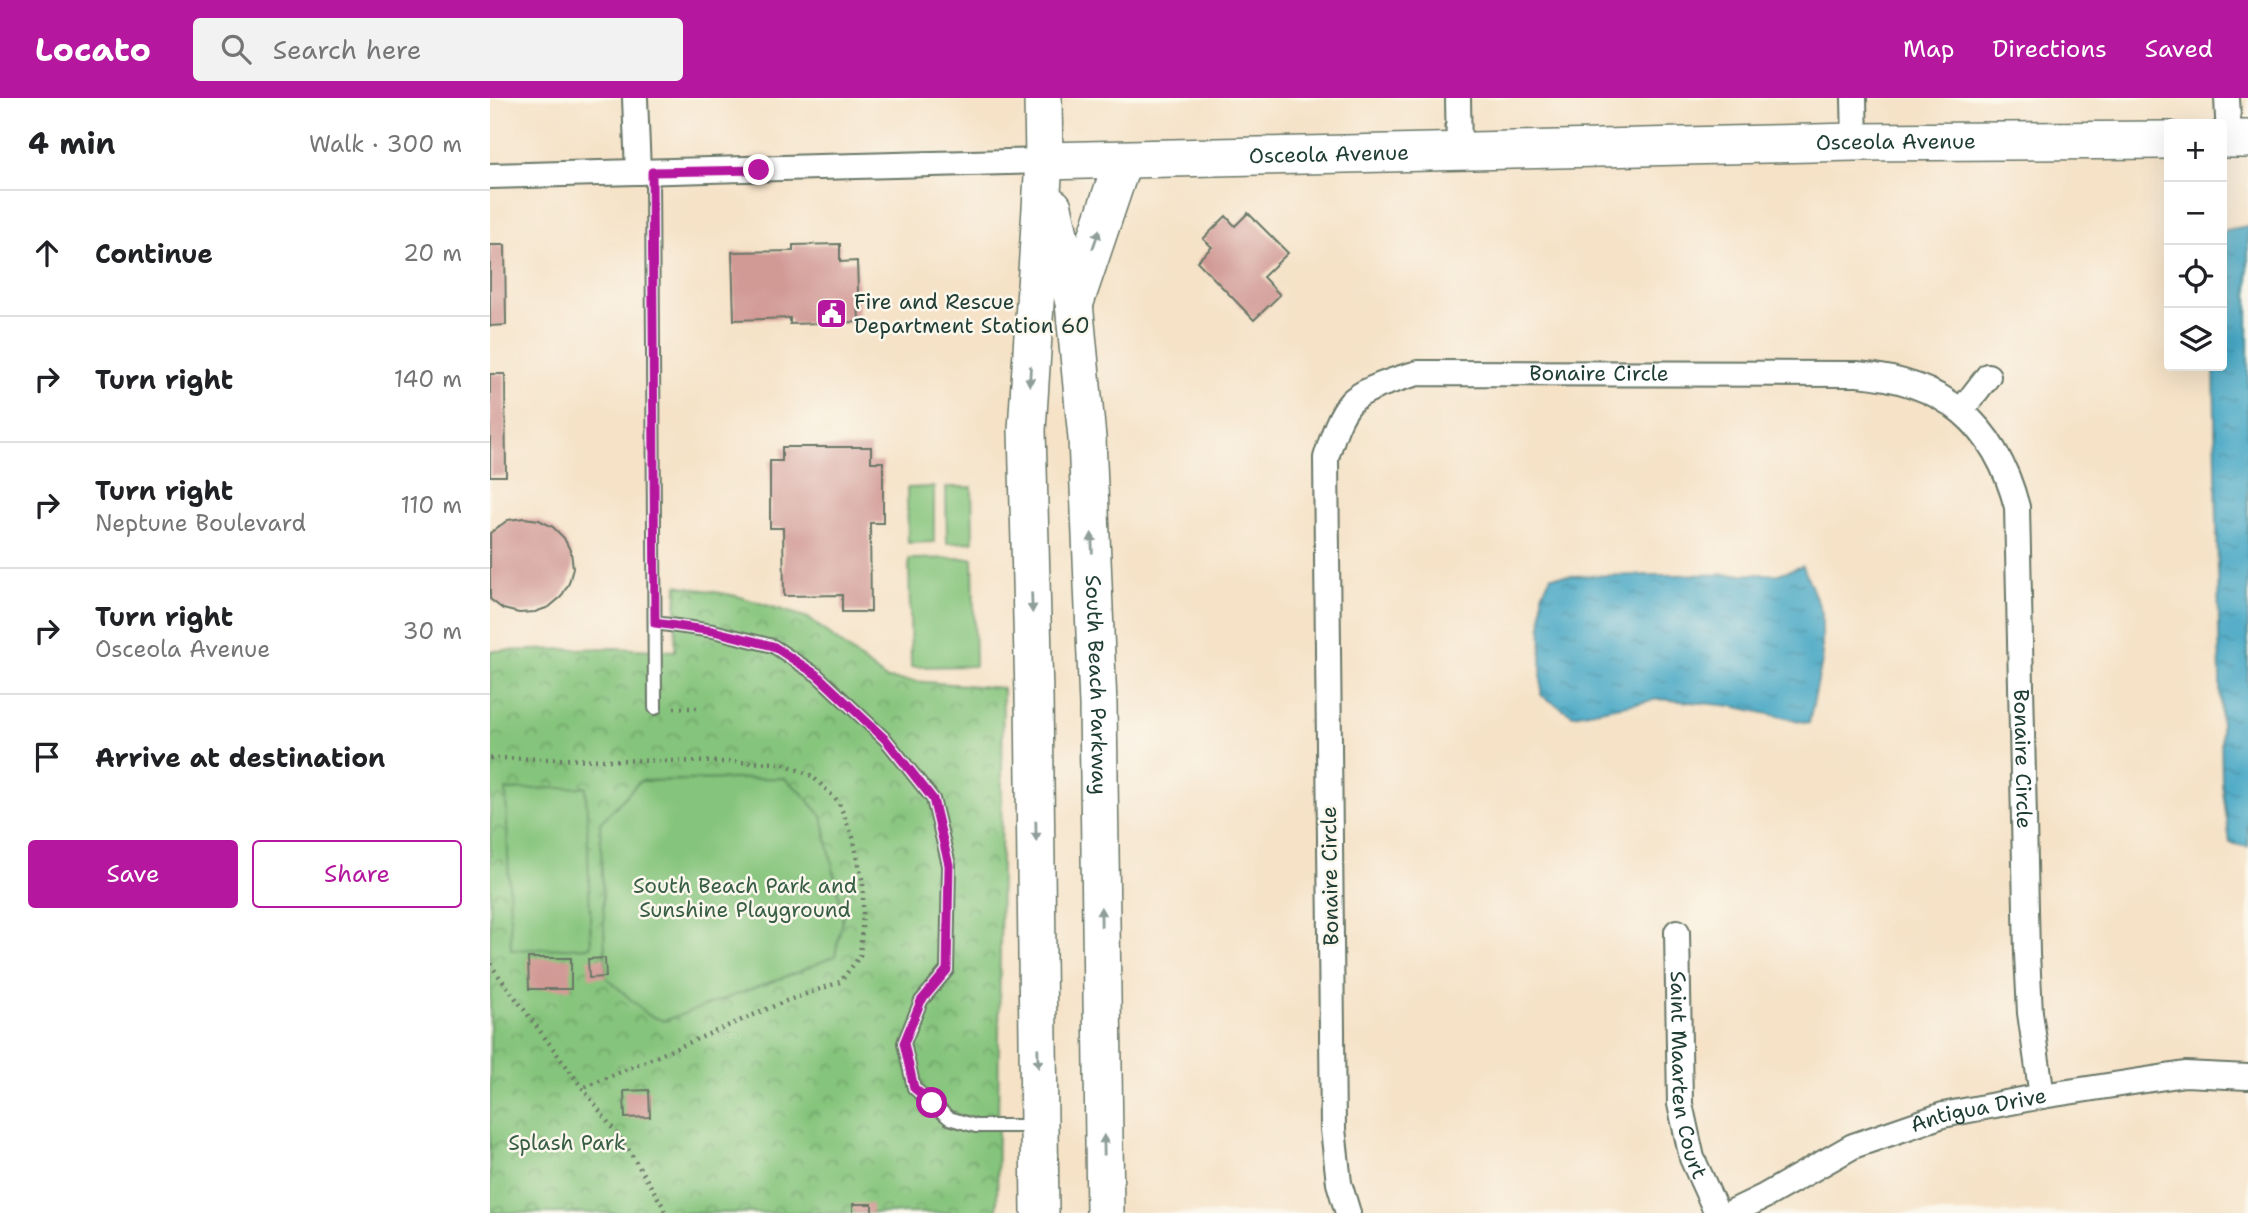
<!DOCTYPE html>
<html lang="en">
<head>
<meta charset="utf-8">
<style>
	body { margin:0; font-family:"Shantell Sans",sans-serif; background:#f2f2f2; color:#202124 }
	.controls { position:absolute; right:21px; top:21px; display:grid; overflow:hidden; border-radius:7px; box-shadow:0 7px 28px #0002 }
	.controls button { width:63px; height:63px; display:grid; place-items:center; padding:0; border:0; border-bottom:2px solid #e0e0e0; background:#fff; color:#202124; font:35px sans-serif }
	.stop { position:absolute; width:21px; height:21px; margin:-16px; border:5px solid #b5179e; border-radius:50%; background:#fff }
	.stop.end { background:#b5179e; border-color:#fff; box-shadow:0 2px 7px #0008 }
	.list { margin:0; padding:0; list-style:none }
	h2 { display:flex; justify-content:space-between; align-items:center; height:91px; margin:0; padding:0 28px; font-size:30px }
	h2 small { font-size:23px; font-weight:400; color:#757577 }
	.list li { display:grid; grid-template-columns:46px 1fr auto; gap:21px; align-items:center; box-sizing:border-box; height:126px; padding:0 28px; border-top:2px solid #e0e0e0 }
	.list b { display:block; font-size:26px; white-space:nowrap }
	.list p { margin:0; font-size:23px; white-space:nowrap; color:#757577 }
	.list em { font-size:23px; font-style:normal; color:#757577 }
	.actions { display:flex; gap:14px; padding:21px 28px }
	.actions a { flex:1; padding:16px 0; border:2px solid #b5179e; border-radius:7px; text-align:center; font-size:24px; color:#b5179e }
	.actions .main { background:#b5179e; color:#fff }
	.icon { flex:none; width:38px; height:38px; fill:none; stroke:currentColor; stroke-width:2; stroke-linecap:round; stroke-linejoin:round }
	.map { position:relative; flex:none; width:1758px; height:1115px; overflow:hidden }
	header { display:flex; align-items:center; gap:42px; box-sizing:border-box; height:98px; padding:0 35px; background:#b5179e; color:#fff }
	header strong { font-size:33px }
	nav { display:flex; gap:38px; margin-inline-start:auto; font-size:24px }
	.search { width:490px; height:63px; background:#f2f2f2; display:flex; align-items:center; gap:18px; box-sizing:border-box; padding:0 24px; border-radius:7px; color:#757577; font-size:26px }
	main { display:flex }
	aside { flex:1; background:#fff }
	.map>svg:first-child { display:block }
	.park { fill:url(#park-crowns); stroke:#528058; stroke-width:2 }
	.pitch { fill:#85c47c; stroke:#528058; stroke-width:2 }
	.water { fill:url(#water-ripples); stroke:#32727c; stroke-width:2 }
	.building { fill:#d29a95 }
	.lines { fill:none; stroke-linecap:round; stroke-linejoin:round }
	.lane-casing { stroke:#6a7767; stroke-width:16 }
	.street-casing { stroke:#6a7767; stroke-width:28 }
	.secondary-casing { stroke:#6a7767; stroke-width:40 }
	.path { stroke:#6a7767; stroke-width:4.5; stroke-dasharray:2 5; stroke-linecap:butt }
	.lane { stroke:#fff; stroke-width:12 }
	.street { stroke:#fff; stroke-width:24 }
	.secondary { stroke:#fff; stroke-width:37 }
	.oneway { fill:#8f9e9a }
	.route { stroke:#b5179e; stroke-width:9 }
	.labels { text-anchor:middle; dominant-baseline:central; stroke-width:5; stroke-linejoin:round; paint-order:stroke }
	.street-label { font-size:21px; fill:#1f3d34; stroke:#fbf7ec }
	.poi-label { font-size:21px; fill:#1f3d34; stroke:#fbf7ec; text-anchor:start }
	.park-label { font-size:21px; fill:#385f46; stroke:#fbf7ec }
</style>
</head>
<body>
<header>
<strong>Locato</strong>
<div class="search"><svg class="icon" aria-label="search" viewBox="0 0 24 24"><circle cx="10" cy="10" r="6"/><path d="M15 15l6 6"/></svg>Search here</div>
<nav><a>Map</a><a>Directions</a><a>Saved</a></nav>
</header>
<main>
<aside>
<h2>4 min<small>Walk · 300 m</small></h2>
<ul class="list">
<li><svg class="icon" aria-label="ahead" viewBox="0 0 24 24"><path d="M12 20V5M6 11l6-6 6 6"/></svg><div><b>Continue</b></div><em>20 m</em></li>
<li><svg class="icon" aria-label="right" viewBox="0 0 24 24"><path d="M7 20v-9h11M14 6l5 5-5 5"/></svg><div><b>Turn right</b></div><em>140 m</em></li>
<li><svg class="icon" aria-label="right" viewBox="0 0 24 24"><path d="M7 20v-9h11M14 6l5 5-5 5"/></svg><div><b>Turn right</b><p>Neptune Boulevard</p></div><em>110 m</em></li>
<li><svg class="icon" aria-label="right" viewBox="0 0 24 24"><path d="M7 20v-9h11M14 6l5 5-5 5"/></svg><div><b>Turn right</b><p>Osceola Avenue</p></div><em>30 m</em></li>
<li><svg class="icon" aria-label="arrive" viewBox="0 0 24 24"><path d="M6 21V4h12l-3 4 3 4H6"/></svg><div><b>Arrive at destination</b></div></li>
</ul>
<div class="actions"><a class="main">Save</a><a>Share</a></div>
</aside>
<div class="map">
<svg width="1758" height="1115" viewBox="0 0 1758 1115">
	<defs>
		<pattern id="park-crowns" width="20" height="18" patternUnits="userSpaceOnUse" patternTransform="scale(1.75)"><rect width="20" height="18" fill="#85c47c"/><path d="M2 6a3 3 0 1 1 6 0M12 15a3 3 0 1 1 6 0" fill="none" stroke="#6ca066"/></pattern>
		<pattern id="water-ripples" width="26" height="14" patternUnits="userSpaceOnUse" patternTransform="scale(1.75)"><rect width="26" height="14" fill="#46a7c5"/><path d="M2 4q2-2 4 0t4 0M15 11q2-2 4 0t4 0" fill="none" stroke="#3a89a1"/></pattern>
	</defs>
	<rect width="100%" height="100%" fill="#fbf7ec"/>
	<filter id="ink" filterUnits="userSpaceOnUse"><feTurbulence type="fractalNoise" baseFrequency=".0143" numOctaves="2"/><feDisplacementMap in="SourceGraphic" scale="14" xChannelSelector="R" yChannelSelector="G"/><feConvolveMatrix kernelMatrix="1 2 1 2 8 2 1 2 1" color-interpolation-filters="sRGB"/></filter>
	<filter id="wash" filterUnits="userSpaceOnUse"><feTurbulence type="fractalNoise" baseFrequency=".00686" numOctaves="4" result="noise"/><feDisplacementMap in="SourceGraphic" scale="28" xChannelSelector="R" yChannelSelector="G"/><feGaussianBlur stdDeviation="1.57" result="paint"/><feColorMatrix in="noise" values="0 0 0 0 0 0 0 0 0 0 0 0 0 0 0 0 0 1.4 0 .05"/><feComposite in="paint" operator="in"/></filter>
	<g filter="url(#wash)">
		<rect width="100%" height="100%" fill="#f5e2c7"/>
		<polygon class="park" points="187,487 247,498 318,520 396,581 513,590 507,1115 0,1115 0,553 124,550 185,553"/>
		<g class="pitch">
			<polygon points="444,389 444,444 418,445 417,390"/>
			<polygon points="456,389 482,389 483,444 457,445"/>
			<polygon points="483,460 485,568 421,569 419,461"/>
			<polygon points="294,680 310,693 332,718 353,817 345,858 308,874 174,923 158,917 116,879 110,725 150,683"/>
			<polygon points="96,689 101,849 21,852 16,692"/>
		</g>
		<g class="water">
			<polygon points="1758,128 1758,749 1740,745 1732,686 1724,268 1732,268 1732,138 1735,132"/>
			<polygon points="1313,468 1332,515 1332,564 1319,625 1242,608 1169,601 1083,617 1051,597 1052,496 1061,478 1288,476"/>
		</g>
		<g id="blocks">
			<g class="building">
				<polygon points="758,115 798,155 773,179 790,197 764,222 707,163 722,149 713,141 736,118 745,128"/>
				<polygon points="350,146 350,164 367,163 369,224 300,226 300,220 244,222 242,154 303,153 303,147"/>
				<polygon points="0,147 15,147 16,227 0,228"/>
				<polygon points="0,276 15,276 16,378 0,378"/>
				<polygon points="292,349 381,349 381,364 393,364 393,425 380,425 381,514 352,514 352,497 294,498 293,430 280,430 280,363 292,363"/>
				<polygon points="34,420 49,422 63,429 74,440 81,454 83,470 79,485 71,499 59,509 45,514 29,515 13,511 0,501 0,435 18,422"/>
				<polygon points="38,860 81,860 81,891 39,891"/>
				<polygon points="115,860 116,879 99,880 98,861"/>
				<polygon points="159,992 160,1019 135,1020 134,993"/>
				<rect x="363" y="1106" width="19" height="9"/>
			</g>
		</g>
	</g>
	<g filter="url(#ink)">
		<use href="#blocks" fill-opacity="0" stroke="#6a7767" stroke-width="2"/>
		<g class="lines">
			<defs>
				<g id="lane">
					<polyline points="162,74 165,610"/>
					<polyline points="165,525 223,533 283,548 327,577 396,642 443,701 459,767 457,872 431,903 414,945 424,990 459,1020 486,1028 545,1028"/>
				</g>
				<g id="street">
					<polyline points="145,0 148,74"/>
					<polyline points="968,0 969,55"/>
					<polyline points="1364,0 1365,44"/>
					<polyline points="1737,0 1739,41"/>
					<polyline points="0,78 554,63"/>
					<polyline points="1471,313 1498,278"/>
					<path id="s1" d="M1187 834 1190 1006 1202 1060 1227 1115"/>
					<path id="s2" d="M858 1115 849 1085 843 1031 836 360C842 341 848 319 861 304 873 291 910 280 928 275L1367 276C1454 283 1505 325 1527 409L1537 856 1540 915 1552 998"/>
					<path id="s3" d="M1240 1115 1275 1098 1363 1048 1453 1017 1552 998 1695 976 1758 979"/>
				</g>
				<g id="secondary">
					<polyline points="1732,41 1758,41"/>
					<path id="s4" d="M554 63 1365 44 1679 42"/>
					<path id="s5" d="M563 109 584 205 597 340 608 607 615 1115"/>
					<polyline points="585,204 633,62"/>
					<polyline points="550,1115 544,596 537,332 554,63 553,0"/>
				</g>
			</defs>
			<use href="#lane" class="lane-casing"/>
			<use href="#street" class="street-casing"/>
			<use href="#secondary" class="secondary-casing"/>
			<g class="path">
				<polyline points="184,610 210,610"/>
				<polyline points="0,660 292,665 322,678 348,703 363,739 373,785 373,816 370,858 350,884 296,903 93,990"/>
				<polyline points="0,866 138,1051 173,1108 175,1115"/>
			</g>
			<use href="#lane" class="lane"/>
			<use href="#street" class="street"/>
			<use href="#secondary" class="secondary"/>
		</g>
		<defs><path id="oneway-solid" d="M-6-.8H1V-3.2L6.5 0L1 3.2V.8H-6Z" transform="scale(1.75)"/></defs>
		<g class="oneway">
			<use href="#oneway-solid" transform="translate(606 141) rotate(-71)"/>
			<use href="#oneway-solid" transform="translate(540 278) rotate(93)"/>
			<use href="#oneway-solid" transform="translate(602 445) rotate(-92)"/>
			<use href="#oneway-solid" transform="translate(542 505) rotate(88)"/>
			<use href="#oneway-solid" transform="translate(546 733) rotate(89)"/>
			<use href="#oneway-solid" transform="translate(611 819) rotate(-91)"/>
			<use href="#oneway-solid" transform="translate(548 960) rotate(89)"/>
			<use href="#oneway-solid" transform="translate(614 1047) rotate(-91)"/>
		</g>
	</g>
	<g class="lines" filter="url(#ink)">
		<polyline class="route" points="269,72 162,74 165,525 223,533 283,548 327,577 396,642 443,701 459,767 457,872 431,903 414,945 424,990 442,1005"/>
	</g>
	<defs>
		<symbol id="civic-square" viewBox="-11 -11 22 22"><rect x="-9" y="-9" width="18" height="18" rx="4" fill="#b5179e" stroke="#fbf7ec"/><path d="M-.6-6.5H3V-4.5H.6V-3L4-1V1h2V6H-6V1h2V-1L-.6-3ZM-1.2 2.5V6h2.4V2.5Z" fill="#fff"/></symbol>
	</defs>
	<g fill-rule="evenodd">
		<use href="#civic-square" x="324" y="198" width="35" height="35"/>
	</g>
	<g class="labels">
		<g class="street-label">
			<text stroke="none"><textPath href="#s4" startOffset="852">Osceola Avenue</textPath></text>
			<text stroke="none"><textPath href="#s4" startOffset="285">Osceola Avenue</textPath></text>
			<text stroke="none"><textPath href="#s2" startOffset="1073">Bonaire Circle</textPath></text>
			<text stroke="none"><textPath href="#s5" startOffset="481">South Beach Parkway</textPath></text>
			<text stroke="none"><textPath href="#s2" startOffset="1808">Bonaire Circle</textPath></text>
			<text transform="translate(840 778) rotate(-91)">Bonaire Circle</text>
			<text stroke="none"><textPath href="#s1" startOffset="144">Saint Maarten Court</textPath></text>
			<text stroke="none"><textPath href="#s3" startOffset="271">Antigua Drive</textPath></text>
		</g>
		<g class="poi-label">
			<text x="364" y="204">Fire and Rescue<tspan x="364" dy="24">Department Station 60</tspan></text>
		</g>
		<g class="park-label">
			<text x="255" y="788">South Beach Park and<tspan x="255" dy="24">Sunshine Playground</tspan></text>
			<text x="77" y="1045">Splash Park</text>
		</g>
	</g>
</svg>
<div class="controls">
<button>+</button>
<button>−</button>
<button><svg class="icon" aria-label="locate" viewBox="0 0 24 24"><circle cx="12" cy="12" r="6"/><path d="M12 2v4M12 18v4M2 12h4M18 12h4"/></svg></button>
<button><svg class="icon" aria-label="layers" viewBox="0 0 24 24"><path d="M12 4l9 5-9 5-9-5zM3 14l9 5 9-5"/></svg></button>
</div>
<div class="stop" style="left:442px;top:1005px"></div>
<div class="stop end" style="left:269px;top:72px"></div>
</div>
</main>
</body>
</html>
